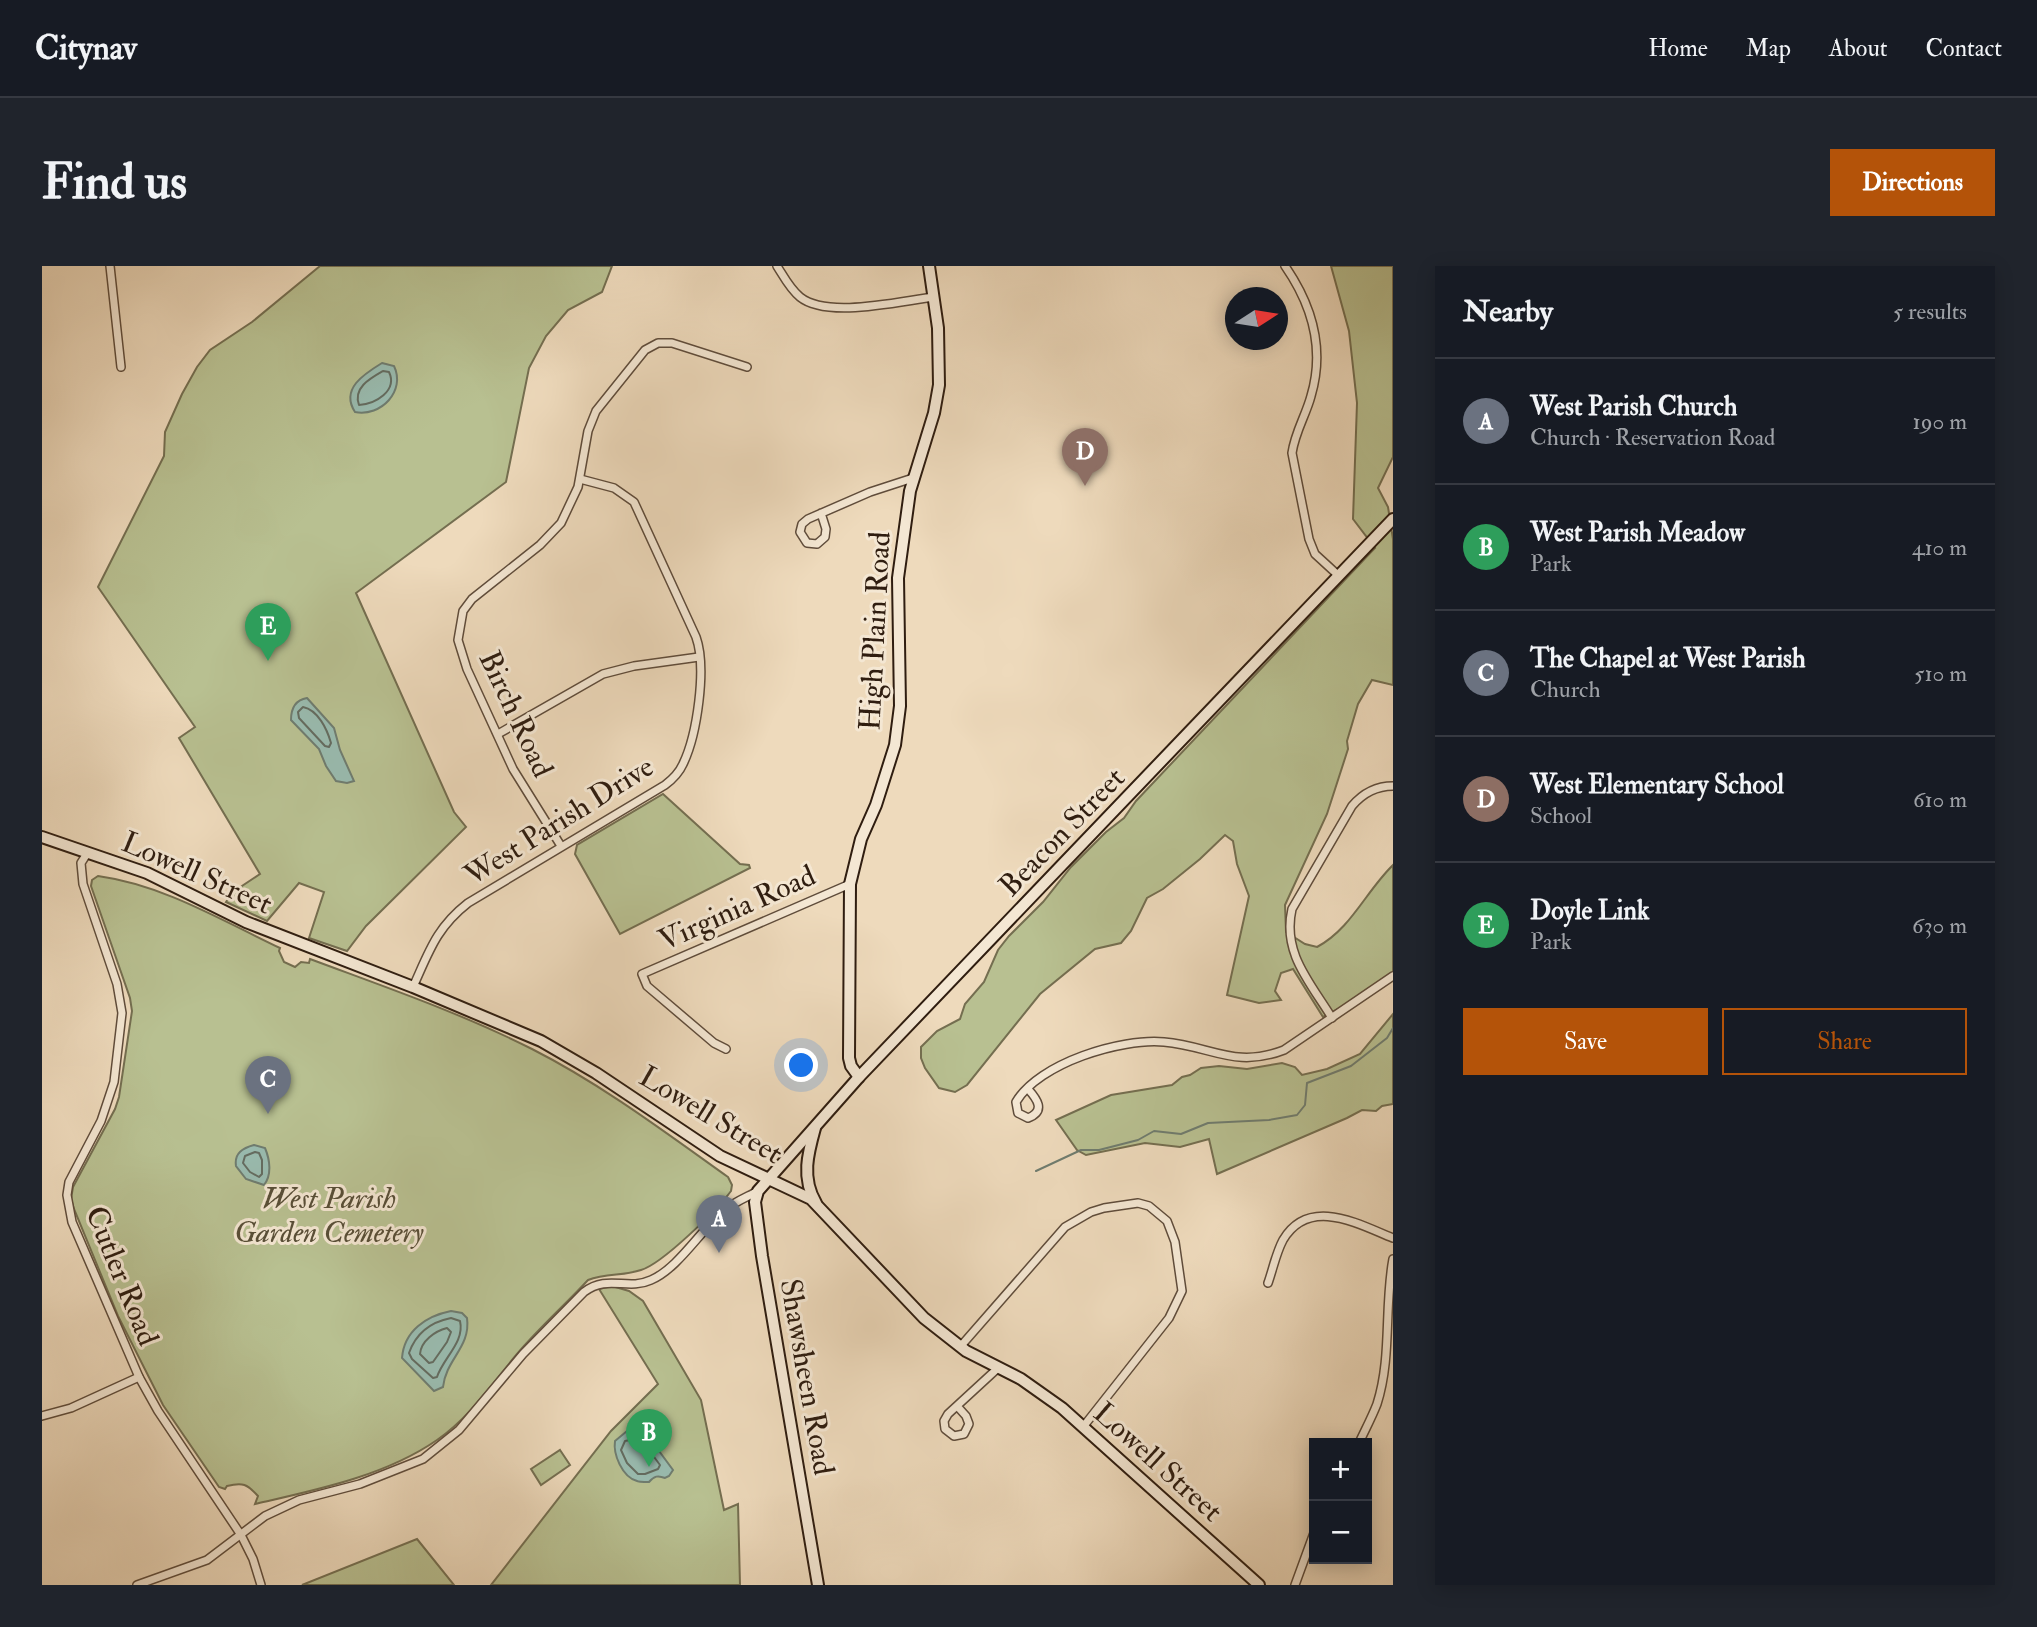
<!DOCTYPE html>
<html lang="en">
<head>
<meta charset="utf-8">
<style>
	body { margin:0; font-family:"IM FELL Double Pica",serif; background:#20242c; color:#f1f3f6 }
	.controls { position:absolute; right:21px; bottom:21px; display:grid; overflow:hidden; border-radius:0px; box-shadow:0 4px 18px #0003 }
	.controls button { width:63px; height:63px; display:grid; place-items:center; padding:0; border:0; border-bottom:2px solid #363941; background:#171b24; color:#f1f3f6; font:35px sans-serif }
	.compass { position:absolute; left:1183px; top:21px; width:63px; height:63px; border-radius:50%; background:#171b24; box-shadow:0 4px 18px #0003; rotate:78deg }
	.you { position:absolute; left:760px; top:800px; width:24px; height:24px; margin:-18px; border:5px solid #fff; border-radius:50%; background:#1a73e8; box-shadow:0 0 0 10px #1a73e833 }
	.badge { display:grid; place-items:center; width:46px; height:46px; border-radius:50%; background:#b45309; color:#fff; font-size:23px; font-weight:700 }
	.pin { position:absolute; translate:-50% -58px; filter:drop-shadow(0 2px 4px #0008) }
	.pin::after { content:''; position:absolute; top:37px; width:24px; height:21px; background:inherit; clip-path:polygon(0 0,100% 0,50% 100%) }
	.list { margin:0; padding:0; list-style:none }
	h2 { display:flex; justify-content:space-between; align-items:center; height:91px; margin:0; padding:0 28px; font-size:30px }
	h2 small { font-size:23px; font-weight:400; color:#9ea1a6 }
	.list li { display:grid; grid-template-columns:46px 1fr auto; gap:21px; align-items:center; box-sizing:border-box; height:126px; padding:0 28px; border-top:2px solid #363941 }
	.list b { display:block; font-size:26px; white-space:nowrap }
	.list p { margin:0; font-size:23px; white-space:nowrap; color:#9ea1a6 }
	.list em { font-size:23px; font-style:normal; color:#9ea1a6 }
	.actions { display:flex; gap:14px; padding:21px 28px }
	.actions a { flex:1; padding:16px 0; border:2px solid #b45309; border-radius:0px; text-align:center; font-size:24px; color:#b45309 }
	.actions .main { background:#b45309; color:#fff }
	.map { position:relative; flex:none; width:1351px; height:1319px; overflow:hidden; border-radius:0px }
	header { display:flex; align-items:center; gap:42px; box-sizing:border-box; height:98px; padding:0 35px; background:#171b24; border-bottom:2px solid #363941 }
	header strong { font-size:33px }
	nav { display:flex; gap:38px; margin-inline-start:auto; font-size:24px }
	.intro { display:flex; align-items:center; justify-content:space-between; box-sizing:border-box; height:168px; padding:0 42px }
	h1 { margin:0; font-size:49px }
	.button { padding:18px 32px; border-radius:0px; background:#b45309; color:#fff; font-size:24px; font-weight:700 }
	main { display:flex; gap:42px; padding:0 42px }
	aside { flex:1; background:#171b24; border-radius:0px; box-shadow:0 4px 18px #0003 }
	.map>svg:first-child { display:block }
	.green { fill:#b8c091; stroke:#746e50; stroke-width:2 }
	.water { fill:#99bbaf; stroke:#6f7c6f; stroke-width:2 }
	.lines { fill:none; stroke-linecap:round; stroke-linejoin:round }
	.shore { stroke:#646c60; stroke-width:2 }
	.stream { stroke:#6f7c6f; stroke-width:2 }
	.street-casing { stroke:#5f4c3b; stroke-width:10 }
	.secondary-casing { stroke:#2f1d10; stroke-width:14 }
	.street { stroke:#f4e7d3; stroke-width:7 }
	.secondary { stroke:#f4e7d3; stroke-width:10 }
	.labels { text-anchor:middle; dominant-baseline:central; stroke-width:6; stroke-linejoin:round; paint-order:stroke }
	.street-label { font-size:30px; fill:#2f1d10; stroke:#f4e7d3 }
	.park-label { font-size:30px; font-style:italic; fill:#584e37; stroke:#f4e7d3 }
</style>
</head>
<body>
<header>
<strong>Citynav</strong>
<nav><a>Home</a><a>Map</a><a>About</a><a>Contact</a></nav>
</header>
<div class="intro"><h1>Find us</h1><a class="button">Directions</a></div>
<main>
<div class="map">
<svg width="1351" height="1319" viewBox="0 0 1351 1319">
	<rect width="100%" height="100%" fill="#eedabc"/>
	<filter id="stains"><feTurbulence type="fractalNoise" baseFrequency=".00286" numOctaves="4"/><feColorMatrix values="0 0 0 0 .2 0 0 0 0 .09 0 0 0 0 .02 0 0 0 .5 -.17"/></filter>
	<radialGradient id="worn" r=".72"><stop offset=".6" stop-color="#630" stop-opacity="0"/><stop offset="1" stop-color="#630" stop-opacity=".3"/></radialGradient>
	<g class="green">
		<polygon points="278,0 570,0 560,26 526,44 504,70 487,102 464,216 314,327 412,546 424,561 324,660 305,685 267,672 282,626 257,617 225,655 184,636 191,626 218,608 137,472 153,461 56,321 122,190 123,166 140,128 155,101 168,84 210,56"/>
		<path d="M1289 0H1351V191L1336 222 1346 241 1351 273V419L1330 414 1316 438 1305 475 1306 483 1285 548 1243 639 1244 666 1263 678 1275 681C1309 663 1324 625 1351 599V706L1300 741 1281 751 1251 703 1239 707 1233 725 1239 734 1217 737 1185 729 1207 630 1195 598 1191 575 1183 569 1158 593 1121 623 1105 632 1089 665 1079 677 1053 683 998 728 925 819 913 826 897 822 883 802 879 792V781L895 765 918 753 923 738 942 716 956 684 967 670 1001 636 1029 601 1064 566 1082 552 1094 535 1333 282 1311 253 1315 137 1307 65Z"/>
		<polygon points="621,528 698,598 707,599 708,602 578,668 533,588 535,579"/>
		<path d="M56 610C121 619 179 654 238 682L237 685 242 696 253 701 259 696 267 697 268 693C343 721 419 747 490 783 559 818 623 866 686 911L690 919 689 925C675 944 620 998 599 1004 582 1010 564 1007 546 1014 523 1039 497 1062 475 1088 450 1118 428 1151 395 1174 343 1210 274 1224 213 1238L216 1230C205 1218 201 1216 185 1220L183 1223 177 1221 121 1139 76 1050 32 943 29 933 31 921 73 843 77 831 90 745 88 732 49 620 50 614Z"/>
		<polygon points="1351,748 1351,838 1340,840 1334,845 1320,844 1305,852 1175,908 1167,873 1138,881 1103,877 1044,889 1035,884 1014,854 1069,829 1130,819 1140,811 1148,809 1159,802 1177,800 1205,803 1240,797 1253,801 1260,809 1285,803 1318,788"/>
		<polygon points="570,1020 587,1025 601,1035 659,1134 682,1244 696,1238 698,1319 449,1319 569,1165 616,1118 557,1023"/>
		<polygon points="518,1184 528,1199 499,1219 489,1203"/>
		<polygon points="375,1273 412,1319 260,1319"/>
	</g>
	<g class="water">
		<path d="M340 97 352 100C364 125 339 151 313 146 298 123 322 108 340 97Z"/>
		<path d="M265 432 292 462 298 484 312 515 305 517 294 515 284 500 277 483 249 454C249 443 253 434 265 432Z"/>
		<path d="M212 879 223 882C228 894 230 909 222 919L204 913 194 900C192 887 201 882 212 879Z"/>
		<path d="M409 1045 420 1047 425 1052C429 1081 404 1093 401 1121L392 1125 360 1092C362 1065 384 1050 409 1045Z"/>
		<path d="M585 1165 603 1166 631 1204 627 1210 623 1212C616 1209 612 1210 607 1216 606 1216 596 1216 595 1215 580 1211 571 1188 573 1175Z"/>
	</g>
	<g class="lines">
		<g class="shore">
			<path d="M341 105 347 106C356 125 333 138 317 139 311 122 327 113 341 105Z"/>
			<path d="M261 441C276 444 285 463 289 477L287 481 283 480 257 452 256 446Z"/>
			<polygon points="213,886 217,887 220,894 220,908 217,911 208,906 201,897 203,890"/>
			<path d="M409 1052 418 1055C423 1076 401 1092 395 1111L391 1112 370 1093 367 1087C374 1067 389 1056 409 1052Z"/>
			<path d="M405 1062 409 1066 405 1076 391 1096 387 1097 378 1088C379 1075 393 1065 405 1062Z"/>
			<polygon points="598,1172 618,1199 616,1203 603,1208 596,1208 585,1197 579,1184 583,1175"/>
		</g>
		<polyline class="stream" points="994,905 1039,884 1057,884 1096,874 1112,865 1139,868 1166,857 1227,854 1255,849 1263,839 1265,817 1309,800 1345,772 1351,762"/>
		<defs>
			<g id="street">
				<polyline points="68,0 79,101"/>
				<path d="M735 0C742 11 748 23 758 31 785 53 858 35 892 31"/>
				<path d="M1243 0C1270 39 1283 83 1269 130 1264 149 1253 166 1250 187L1267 273 1273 288 1297 310"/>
				<polyline points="779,247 784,263 783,271 775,278 765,277 758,266 760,258 766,253 828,226 871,212"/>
				<polyline points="456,468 561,408 592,400 657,391"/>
				<polyline points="519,580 471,503 425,403 416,374 421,345 430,333 498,279 519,257 536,221 546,165 554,145 603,84 616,77 630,77 705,101"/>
				<polyline points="46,586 39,597 41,618 75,718 80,747 72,816 59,855 27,916 25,929 30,956 97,1111 116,1145 199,1269 211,1293 219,1319"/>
				<path d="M371 721C387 686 394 662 426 637L623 519C631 513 637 507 641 498 655 469 665 402 654 371L592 236 572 222 538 213"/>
				<path d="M1290 752C1268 716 1240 687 1250 643L1310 540C1321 527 1335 520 1351 520"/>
				<polyline points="684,783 672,777 605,720 600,708 808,618"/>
				<path d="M986 823C995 833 1004 845 986 852L976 847 974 836C997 797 1079 772 1122 776 1169 780 1193 803 1242 784L1351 710"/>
				<path d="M1226 1017C1231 1003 1234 987 1241 974 1267 930 1316 958 1351 972"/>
				<polyline points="918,1081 1023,961 1049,946 1062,942 1096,937 1107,940 1125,955 1133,976 1140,1025 1127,1052 1041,1161"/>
				<polyline points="915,1140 924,1150 927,1158 922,1168 912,1170 903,1163 902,1155 906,1148 956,1102"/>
				<polyline points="0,1150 29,1142 97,1111"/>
				<path d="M1317 1177C1323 1164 1330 1151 1335 1138 1350 1091 1342 1041 1351 993"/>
				<path d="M95 1319 165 1294 223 1250 257 1234 318 1218 381 1193 417 1164 481 1088 542 1026C566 1008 585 1025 609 1014 637 1002 659 963 683 944 692 936 705 931 716 925"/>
				<polyline points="1253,1319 1272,1267"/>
			</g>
			<g id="secondary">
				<polyline points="0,571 105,607 204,656 371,721 499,775 554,807 678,890 769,933 882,1052 924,1085 979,1113 1020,1142 1217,1319"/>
				<polyline points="817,811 809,800 807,792 808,618 819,573 834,539 853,479 858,440 856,312 868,225 892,147 897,119 896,62 887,0"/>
				<path d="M773 862C766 887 759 912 774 937"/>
				<polyline points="776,1319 720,990 713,936 716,925 817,811 1351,253"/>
			</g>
		</defs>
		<use href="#street" class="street-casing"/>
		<use href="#secondary" class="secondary-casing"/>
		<use href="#street" class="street"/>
		<use href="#secondary" class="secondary"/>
	</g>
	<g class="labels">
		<g class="street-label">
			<text transform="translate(833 365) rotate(-87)">High Plain Road</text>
			<text transform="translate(474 448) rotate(65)">Birch Road</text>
			<text transform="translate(517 555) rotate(-32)">West Parish Drive</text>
			<text transform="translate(1020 566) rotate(-46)">Beacon Street</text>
			<text transform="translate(155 607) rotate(24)">Lowell Street</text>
			<text transform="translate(695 642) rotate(-24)">Virginia Road</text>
			<text transform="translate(669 849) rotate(31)">Lowell Street</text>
			<text transform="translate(80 1010) rotate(68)">Cutler Road</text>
			<text transform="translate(765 1111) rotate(80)">Shawsheen Road</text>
			<text transform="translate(1116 1196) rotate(42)">Lowell Street</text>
		</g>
		<g class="park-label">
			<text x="287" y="932">West Parish<tspan x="287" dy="34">Garden Cemetery</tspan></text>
		</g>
	</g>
	<rect width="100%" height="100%" filter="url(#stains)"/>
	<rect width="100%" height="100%" fill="url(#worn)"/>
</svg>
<div class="controls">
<button>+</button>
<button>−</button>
</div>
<svg class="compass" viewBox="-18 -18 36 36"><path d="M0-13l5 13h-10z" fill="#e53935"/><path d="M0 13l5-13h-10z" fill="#9ea1a6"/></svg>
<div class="you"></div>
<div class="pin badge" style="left:677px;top:987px;background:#6b7280">A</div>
<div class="pin badge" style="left:607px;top:1201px;background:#2e9e5b">B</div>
<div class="pin badge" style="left:226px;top:848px;background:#6b7280">C</div>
<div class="pin badge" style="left:1043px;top:220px;background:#8d6e63">D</div>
<div class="pin badge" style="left:226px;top:395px;background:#2e9e5b">E</div>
</div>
<aside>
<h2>Nearby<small>5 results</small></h2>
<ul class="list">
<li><span class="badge" style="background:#6b7280">A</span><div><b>West Parish Church</b><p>Church · Reservation Road</p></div><em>190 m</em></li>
<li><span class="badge" style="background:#2e9e5b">B</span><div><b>West Parish Meadow</b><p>Park</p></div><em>410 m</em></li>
<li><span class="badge" style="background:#6b7280">C</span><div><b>The Chapel at West Parish</b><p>Church</p></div><em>510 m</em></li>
<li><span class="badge" style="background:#8d6e63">D</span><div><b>West Elementary School</b><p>School</p></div><em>610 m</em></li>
<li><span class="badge" style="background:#2e9e5b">E</span><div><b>Doyle Link</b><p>Park</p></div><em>630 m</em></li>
</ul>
<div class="actions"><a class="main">Save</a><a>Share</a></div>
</aside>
</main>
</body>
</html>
